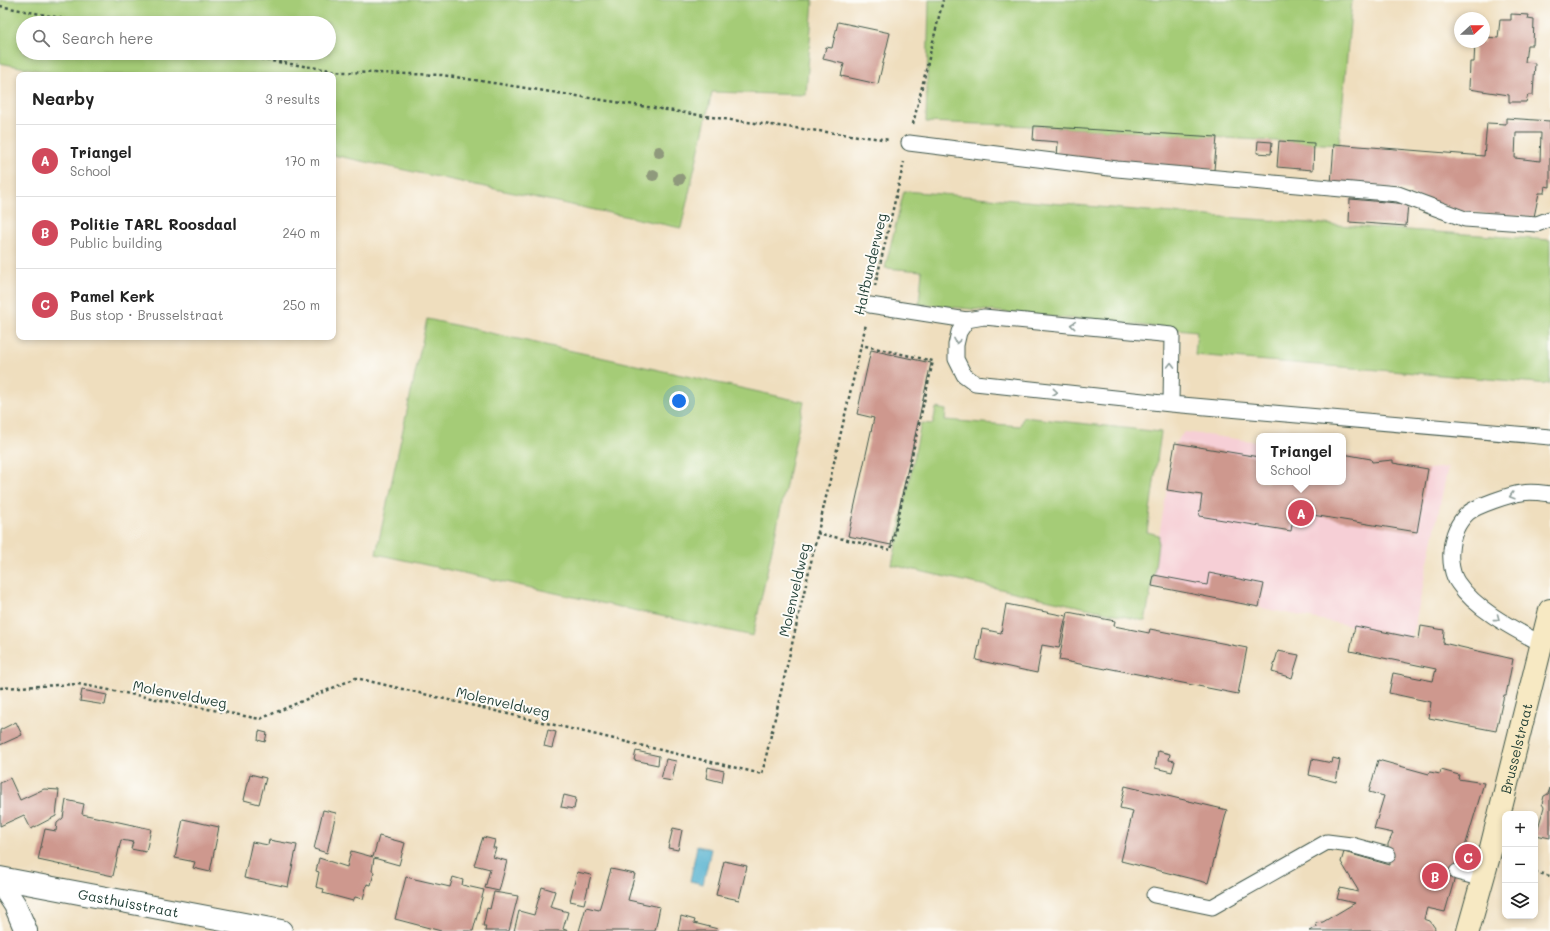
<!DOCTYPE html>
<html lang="en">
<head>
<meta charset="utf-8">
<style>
	body { margin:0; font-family:Mali,sans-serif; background:#f6f6f6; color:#222 }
	.controls { position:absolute; right:12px; bottom:12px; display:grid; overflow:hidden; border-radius:8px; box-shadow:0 2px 6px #0003 }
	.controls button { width:36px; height:36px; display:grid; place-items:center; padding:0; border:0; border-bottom:1px solid #e0e0e0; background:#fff; color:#222; font:20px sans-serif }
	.compass { position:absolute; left:1454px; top:12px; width:36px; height:36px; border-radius:50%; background:#fff; box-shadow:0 2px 6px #0003; rotate:69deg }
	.you { position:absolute; left:679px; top:401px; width:14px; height:14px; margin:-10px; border:3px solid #fff; border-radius:50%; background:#1a73e8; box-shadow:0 0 0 6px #1a73e833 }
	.badge { display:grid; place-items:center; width:26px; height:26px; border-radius:50%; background:#d1495b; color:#fff; font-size:13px; font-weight:700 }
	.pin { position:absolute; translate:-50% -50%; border:2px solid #fff; box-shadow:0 1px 4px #0006 }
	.popup { position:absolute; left:1256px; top:433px; width:90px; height:52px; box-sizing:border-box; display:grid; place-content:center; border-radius:8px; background:#fff; filter:drop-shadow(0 1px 3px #0005); font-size:13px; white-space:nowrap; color:#767676 }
	.popup b { font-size:15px; color:#222 }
	.popup::after { content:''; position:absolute; left:50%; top:100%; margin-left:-8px; border:8px solid transparent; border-top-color:#fff }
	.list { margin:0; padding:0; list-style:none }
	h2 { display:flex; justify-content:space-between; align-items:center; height:52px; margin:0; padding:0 16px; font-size:17px }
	h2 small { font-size:13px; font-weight:400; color:#767676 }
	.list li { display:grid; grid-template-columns:26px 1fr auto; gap:12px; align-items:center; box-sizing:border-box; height:72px; padding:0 16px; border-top:1px solid #e0e0e0 }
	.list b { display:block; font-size:15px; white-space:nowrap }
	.list p { margin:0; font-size:13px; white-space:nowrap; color:#767676 }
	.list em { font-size:13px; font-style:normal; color:#767676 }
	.icon { flex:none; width:22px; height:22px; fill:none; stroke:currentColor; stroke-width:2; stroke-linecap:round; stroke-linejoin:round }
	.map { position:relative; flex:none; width:1550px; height:931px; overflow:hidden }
	.search { position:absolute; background:#fff; box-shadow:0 2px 6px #0003; left:16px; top:16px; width:320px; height:44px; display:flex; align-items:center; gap:10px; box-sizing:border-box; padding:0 14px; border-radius:22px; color:#767676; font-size:15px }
	.panel { position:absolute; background:#fff; box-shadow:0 2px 6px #0003; left:16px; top:72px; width:320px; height:268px; border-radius:8px }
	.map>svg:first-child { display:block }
	.built { fill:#f6cfd6 }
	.green { fill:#a5cc77; stroke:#628456; fill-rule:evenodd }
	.water { fill:#4fafce; stroke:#377681 }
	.building { fill:#ce988e; fill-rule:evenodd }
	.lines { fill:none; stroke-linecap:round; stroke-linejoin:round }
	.lane-casing { stroke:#3e5549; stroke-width:17 }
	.street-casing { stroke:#3e5549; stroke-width:24 }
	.secondary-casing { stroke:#3e5549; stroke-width:24 }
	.path { stroke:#3e5549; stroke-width:2.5; stroke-dasharray:3 3; stroke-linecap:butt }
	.lane { stroke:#fff; stroke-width:15 }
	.street { stroke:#fff; stroke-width:22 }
	.secondary { stroke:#f7e9c3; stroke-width:22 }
	.tree { fill:#8f997b }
	.oneway { stroke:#8f9e9a }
	.labels { text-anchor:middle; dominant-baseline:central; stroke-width:4; stroke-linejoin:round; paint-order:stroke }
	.street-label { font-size:14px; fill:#1f3d34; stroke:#fdfcf7 }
</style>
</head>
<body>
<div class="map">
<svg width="1550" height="931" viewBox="0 0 1550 931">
	<rect width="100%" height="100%" fill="#fdfcf7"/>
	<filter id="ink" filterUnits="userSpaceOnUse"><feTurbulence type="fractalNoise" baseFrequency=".025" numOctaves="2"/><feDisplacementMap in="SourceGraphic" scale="8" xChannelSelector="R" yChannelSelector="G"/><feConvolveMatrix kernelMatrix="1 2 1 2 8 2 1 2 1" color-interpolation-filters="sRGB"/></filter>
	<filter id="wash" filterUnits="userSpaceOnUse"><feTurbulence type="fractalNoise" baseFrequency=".012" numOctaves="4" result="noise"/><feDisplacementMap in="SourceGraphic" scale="16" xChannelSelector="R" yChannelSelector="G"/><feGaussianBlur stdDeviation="0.9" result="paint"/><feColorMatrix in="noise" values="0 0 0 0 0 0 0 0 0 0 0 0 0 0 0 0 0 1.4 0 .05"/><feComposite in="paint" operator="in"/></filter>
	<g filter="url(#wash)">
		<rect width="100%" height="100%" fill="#efdebe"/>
		<polygon class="built" points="1184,432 1259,442 1259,482 1343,482 1343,454 1371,459 1372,462 1393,460 1393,463 1428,469 1448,467 1412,638 1152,586 1159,535 1175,443"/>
		<g class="green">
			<path d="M0 0H813L806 95 712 92 681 228 333 155V75H61L0 63ZM23 23H329V53H23Z"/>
			<polygon points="929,0 1352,0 1339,145 1034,126 926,122"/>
			<polygon points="904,191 1209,216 1550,240 1550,384 1195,355 1197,331 919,304 922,271 885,268"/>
			<polygon points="427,319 804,402 753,636 376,554"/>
			<polygon points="936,408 946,410 945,420 1020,426 1023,417 1161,432 1147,532 1159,535 1154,575 1145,621 892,565 921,423 933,424"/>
		</g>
		<polygon class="water" points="697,846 711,849 703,884 690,881"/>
		<g id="blocks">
			<g class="building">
				<polygon points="1511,14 1529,15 1528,19 1534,20 1533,45 1527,45 1525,62 1535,63 1533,95 1528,95 1526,102 1509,102 1509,95 1469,89 1470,62 1474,62 1475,42 1484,42 1484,37 1498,38 1500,20 1511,20"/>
				<polygon points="838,22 890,33 878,84 841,76 844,64 823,59 826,47 832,48"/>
				<path d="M1506 118 1550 121V187L1545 186 1544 193H1539L1534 217 1460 212 1411 195 1412 190 1331 184 1334 144 1484 156 1487 123 1506 124ZM1516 133H1541L1540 161 1515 158Z"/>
				<polygon points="1034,126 1217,137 1214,170 1057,158 1058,142 1033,140"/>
				<polygon points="1258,141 1272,142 1271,154 1257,153"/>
				<polygon points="1279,141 1314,143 1313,170 1277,167"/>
				<polygon points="1350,199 1408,204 1406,226 1349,222"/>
				<polygon points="871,350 931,363 891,545 848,536 874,418 857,414"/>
				<polygon points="1175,443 1259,457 1259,482 1343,482 1343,454 1371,459 1372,462 1393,460 1393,463 1428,469 1417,532 1294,512 1291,531 1199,516 1202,495 1167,490"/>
				<polygon points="1209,573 1264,584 1259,607 1152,586 1154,575 1207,585"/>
				<polygon points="1006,604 1066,616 1059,648 1042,645 1037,673 976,660 982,629 1001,633"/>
				<polygon points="1068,612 1115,621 1114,626 1149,633 1150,629 1247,648 1238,694 1107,668 1106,669 1059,660"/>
				<polygon points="1355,626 1419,639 1421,626 1444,630 1443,643 1513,659 1506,695 1504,695 1496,731 1429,718 1431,702 1389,693 1393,673 1433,681 1436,669 1350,651"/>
				<polygon points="1278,651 1299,655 1292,678 1272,672"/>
				<polygon points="82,690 107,695 105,705 80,701"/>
				<polygon points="16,722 22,735 0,745 0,730"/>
				<polygon points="548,730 556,732 552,748 544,746"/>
				<polygon points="259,731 267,733 265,742 258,740"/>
				<polygon points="636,751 659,756 658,765 634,760"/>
				<polygon points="1158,751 1170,754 1169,760 1175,761 1172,772 1155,768"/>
				<polygon points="1333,758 1340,760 1336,782 1309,775 1312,759 1332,763"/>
				<polygon points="666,759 676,761 672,781 661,779"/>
				<polygon points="1378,760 1429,774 1430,772 1440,774 1441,770 1459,775 1458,779 1484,783 1464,850 1463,861 1459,863 1445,912 1427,908 1424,919 1430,921 1435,928 1434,931 1309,931 1317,927 1316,923 1323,922 1355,903 1337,899 1340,888 1358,892 1358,890 1341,862 1344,852 1390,865 1390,863 1388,862 1388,844 1393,833 1374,829 1384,796 1369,792"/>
				<polygon points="708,767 724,771 722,782 706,778"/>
				<polygon points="250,774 266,778 259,804 244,800"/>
				<polygon points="10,778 20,800 44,789 59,790 56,816 31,829 24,815 0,826 0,783"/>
				<polygon points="1125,786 1227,810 1208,883 1121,861 1133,811 1120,808"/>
				<polygon points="1550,788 1550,838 1536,835 1544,807 1542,804 1544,796 1548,794"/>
				<polygon points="564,795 576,798 574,809 561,807"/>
				<polygon points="66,800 84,804 82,814 151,829 146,852 131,849 133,842 121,840 113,876 38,860 45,829 56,831 57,823 63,818"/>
				<polygon points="323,810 336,813 327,853 314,849"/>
				<polygon points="183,819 219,827 210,872 193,868 195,862 175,858"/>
				<polygon points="673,828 682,830 678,850 668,848"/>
				<polygon points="379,836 405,843 399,865 374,858 372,871 374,872 371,885 367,884 363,899 355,897 353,901 323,893 324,889 316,887 319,872 316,871 319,858 347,867 351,851 373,857"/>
				<polygon points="483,837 495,840 493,848 496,848 493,857 507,861 499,891 485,888 490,869 474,865"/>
				<polygon points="269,840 297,845 288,887 244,878 252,842 268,845"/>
				<polygon points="724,861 747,866 739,900 716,895"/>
				<polygon points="611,869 635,874 628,900 660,907 655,931 579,931 586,907 599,910"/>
				<polygon points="577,872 591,875 584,904 570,901"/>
				<polygon points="406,877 450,887 453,877 463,880 462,885 484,890 473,931 441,931 395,919"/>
				<polygon points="542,887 555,891 550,907 568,912 563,929 569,931 514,931 519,911 534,915"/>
				<polygon points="494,892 518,896 509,931 485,931 486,926 483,926 487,908 490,909"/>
				<polygon points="681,916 695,920 694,923 718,929 717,931 678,931"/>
			</g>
		</g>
	</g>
	<g filter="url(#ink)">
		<use href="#blocks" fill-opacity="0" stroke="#3e5549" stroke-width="1"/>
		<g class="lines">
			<defs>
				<g id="lane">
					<polyline points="909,143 1117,169 1398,194 1465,219 1537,224 1550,219"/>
					<polyline points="870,305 967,320"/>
					<polyline points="1171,404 1172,335 984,317 967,320 959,332 956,345 956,359 964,375 975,383 1171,404 1550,437"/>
					<path d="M1542 644C1514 629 1476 610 1458 583 1452 575 1450 561 1451 551 1452 536 1457 523 1468 513 1476 506 1511 494 1522 493 1531 491 1542 493 1550 494"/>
					<polyline points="1457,872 1483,879"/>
					<polyline points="1154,895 1212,907 1327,842 1351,845 1388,855"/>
				</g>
				<g id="street">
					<path id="s1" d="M0 878 281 931"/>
					<polyline points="0,882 15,905 26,931"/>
				</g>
				<g id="secondary">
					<path id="s2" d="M1468 931 1488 860 1550 610"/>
				</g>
			</defs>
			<use href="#lane" class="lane-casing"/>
			<use href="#street" class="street-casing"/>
			<use href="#secondary" class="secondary-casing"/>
			<g class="path">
				<polyline points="0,6 85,23"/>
				<polyline points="231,53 271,61 343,72 442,75 731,120 890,140"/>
				<polyline points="913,124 943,0"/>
				<polyline points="875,286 904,162"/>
				<polyline points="817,533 891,550 933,361 861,345"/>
				<polyline points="0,688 78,684 260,719 356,678 762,774 866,324"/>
				<polyline points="1535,872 1550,876"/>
			</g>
			<use href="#lane" class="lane"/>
			<use href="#street" class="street"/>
			<use href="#secondary" class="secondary"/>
		</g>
		<g class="tree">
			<circle cx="659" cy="152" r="6"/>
			<circle cx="653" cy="175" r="6"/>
			<circle cx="679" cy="179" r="6"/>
		</g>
		<defs><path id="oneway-chevron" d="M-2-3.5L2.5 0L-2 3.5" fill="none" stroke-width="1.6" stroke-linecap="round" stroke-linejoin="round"/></defs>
		<g class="oneway">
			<use href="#oneway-chevron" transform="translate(1073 325) rotate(-175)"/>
			<use href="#oneway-chevron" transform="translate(957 341) rotate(100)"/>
			<use href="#oneway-chevron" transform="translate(1171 365) rotate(-89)"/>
			<use href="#oneway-chevron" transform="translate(1055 392) rotate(6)"/>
			<use href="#oneway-chevron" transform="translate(1512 496) rotate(163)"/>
			<use href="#oneway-chevron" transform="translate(1497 618) rotate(37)"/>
		</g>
	</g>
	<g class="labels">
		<g class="street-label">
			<text transform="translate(870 264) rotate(-77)">Halfbunderweg</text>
			<text transform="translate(794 590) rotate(-77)">Molenveldweg</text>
			<text transform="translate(180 694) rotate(11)">Molenveldweg</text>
			<text transform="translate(503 702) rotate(13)">Molenveldweg</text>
			<text stroke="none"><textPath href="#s2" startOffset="189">Brusselstraat</textPath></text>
			<text stroke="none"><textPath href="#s1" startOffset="131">Gasthuisstraat</textPath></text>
		</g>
	</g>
</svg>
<div class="controls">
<button>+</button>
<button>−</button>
<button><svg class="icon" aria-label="layers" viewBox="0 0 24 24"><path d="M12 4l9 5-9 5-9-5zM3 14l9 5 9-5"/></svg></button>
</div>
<svg class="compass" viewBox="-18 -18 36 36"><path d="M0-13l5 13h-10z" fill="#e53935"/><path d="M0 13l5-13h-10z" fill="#767676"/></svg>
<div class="you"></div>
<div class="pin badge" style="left:1301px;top:513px">A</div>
<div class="popup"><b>Triangel</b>School</div>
<div class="pin badge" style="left:1435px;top:876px">B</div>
<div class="pin badge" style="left:1468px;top:857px">C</div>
<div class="search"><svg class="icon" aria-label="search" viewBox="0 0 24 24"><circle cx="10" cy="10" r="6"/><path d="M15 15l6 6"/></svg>Search here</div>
<section class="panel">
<h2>Nearby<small>3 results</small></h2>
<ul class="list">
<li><span class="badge">A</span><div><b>Triangel</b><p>School</p></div><em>170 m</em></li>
<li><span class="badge">B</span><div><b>Politie TARL Roosdaal</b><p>Public building</p></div><em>240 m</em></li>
<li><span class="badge">C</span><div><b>Pamel Kerk</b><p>Bus stop · Brusselstraat</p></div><em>250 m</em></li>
</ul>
</section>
</div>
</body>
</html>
